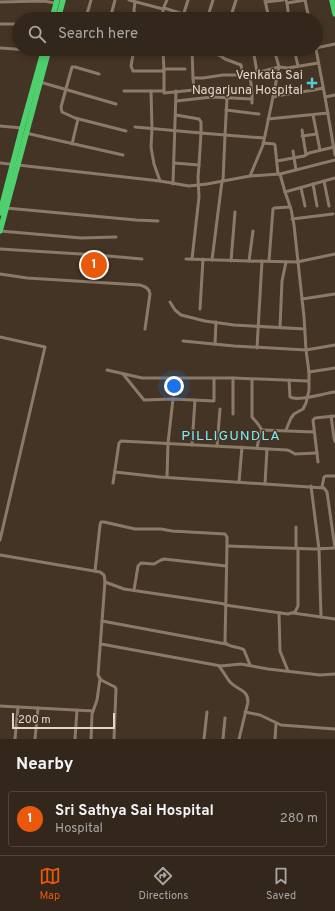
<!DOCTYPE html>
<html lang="en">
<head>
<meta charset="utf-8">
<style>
	body { margin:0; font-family:Overpass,sans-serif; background:#3e3329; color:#f1f3f6 }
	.scale { position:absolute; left:12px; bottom:10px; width:103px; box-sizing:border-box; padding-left:4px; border:2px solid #e0d6cd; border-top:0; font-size:11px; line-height:14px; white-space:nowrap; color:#e0d6cd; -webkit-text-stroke:3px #443425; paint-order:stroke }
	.you { position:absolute; left:174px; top:386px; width:14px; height:14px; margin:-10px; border:3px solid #fff; border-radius:50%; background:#1a73e8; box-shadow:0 0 0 6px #1a73e833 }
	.badge { display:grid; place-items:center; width:26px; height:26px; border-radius:50%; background:#ea580c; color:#fff; font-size:13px; font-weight:700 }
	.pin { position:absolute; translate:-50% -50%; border:2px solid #fff; box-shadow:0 1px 4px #0006 }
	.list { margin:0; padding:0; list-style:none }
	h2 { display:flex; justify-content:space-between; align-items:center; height:52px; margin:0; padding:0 16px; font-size:17px }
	h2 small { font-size:13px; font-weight:400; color:#a9a5a3 }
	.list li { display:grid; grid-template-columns:26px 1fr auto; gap:12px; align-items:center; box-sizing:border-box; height:56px; margin:0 8px 8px; padding:0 8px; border:1px solid #4e443b; border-radius:4px }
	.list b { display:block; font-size:15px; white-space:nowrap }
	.list p { margin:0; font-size:13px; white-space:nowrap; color:#a9a5a3 }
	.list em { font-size:13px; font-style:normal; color:#a9a5a3 }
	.icon { flex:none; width:22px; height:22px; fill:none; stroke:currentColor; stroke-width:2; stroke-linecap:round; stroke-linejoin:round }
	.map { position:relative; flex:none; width:335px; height:739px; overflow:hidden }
	.search { position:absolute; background:#33271c; box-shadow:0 2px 6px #0003; left:12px; right:12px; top:12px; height:44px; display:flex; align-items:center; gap:10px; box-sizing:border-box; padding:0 14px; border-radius:22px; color:#a9a5a3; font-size:15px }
	.sheet { height:116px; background:#33271c }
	nav { display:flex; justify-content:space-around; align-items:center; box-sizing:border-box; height:56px; border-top:1px solid #4e443b; background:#33271c; font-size:11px; color:#a9a5a3 }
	nav a { display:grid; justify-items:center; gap:2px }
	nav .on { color:#ea580c }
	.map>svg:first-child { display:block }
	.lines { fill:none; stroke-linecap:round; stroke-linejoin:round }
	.street { stroke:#8c7a69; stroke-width:3 }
	.highway { stroke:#4ed06e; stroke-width:5.5 }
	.poi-dot { fill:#52cbd7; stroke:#443425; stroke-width:1.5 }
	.labels { text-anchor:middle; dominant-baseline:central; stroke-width:3; stroke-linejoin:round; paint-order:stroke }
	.poi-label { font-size:13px; fill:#e0d6cd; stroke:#443425; text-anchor:end }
	.neighbourhood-label { font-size:14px; letter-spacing:1px; fill:#81ecf7; stroke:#443425 }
</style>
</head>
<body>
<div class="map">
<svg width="335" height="739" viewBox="0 0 335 739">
	<rect width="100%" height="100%" fill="#443425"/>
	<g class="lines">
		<g class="street">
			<polyline points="129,0 163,9"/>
			<polyline points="265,0 269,19"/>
			<polyline points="286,0 287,3 305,0"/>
			<polyline points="305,0 309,19"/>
			<polyline points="0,2 43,1 56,3"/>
			<polyline points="265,2 283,0"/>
			<polyline points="287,3 289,19"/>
			<polyline points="164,8 183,14"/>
			<polyline points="87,14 91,0"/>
			<polyline points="111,15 115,0"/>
			<polyline points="135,19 134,10 135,2"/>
			<polyline points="163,19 163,9 167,0"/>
			<polyline points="182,19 188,0"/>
			<polyline points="207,19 213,0"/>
			<polyline points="230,19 236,0"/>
			<polyline points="0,24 19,24"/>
			<polyline points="0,48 43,51"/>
			<polyline points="316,48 335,44"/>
			<polyline points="134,49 131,66 133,71 164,71 163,49"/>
			<polyline points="192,49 193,78 203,78 223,75 248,75 279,67 288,68 318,63"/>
			<polyline points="211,49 218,55 220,49"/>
			<polyline points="224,49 232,52 246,49"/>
			<polyline points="253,49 257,72"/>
			<path d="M274 49 279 67 273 97C290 93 307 92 323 88"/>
			<polyline points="294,49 298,66"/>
			<polyline points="316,49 325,97 335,95"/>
			<polyline points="218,54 225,59 241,65 243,75"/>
			<polyline points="164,69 185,69"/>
			<polyline points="164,71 164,93 194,90 193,78"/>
			<polyline points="99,74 75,67 72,67 61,107 62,112 75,118 126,131"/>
			<polyline points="250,74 252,94 252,103"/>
			<polyline points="40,82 116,104"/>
			<polyline points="124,91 164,91"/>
			<polyline points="151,91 152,129 151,147 154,164 160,181"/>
			<polyline points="325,97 335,155"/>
			<polyline points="227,98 225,135 264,138"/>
			<polyline points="176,101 212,97 252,99"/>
			<polyline points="226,110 259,114"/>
			<polyline points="176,115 199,119 201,122 201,133"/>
			<polyline points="313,115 320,150"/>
			<polyline points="268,119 328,113"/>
			<polyline points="0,126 22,128"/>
			<polyline points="135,127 201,133"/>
			<polyline points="302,130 306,155"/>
			<polyline points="26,133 43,137 123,155"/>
			<polyline points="302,136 317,134"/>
			<polyline points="263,143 274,144 275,145 278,174"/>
			<polyline points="72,144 78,119"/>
			<polyline points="293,151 296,170"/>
			<polyline points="277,161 304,156 309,153 334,147"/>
			<polyline points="0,163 160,181 189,186 207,184 250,176 280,174 335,160"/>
			<polyline points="174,163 199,165 198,177 199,197 192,259"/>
			<polyline points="199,165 201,133 225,135 223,181"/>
			<polyline points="280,174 285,192 335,178"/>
			<polyline points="250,176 263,145 273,97"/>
			<polyline points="324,181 329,206"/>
			<polyline points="173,184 176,91"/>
			<polyline points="313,184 317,206"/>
			<polyline points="301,188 305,206"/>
			<polyline points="285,192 291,209 294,225 304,317 306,350 309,372 309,390 306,403 303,409 294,414 291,418 286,430"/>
			<polyline points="6,208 136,220 158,221"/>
			<polyline points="292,219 333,214"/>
			<polyline points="0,231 81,238 116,237"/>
			<polyline points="0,249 97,255 142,259"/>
			<polyline points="186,259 249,261 297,262 335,254"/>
			<polyline points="212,260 222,181"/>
			<polyline points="231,261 235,212"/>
			<polyline points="249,261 253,231"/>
			<polyline points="269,261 273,209 274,208 290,207"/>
			<path d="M0 274 27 278 140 285C146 287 149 288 150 294L145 329"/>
			<polyline points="302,299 335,294"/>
			<polyline points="170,302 175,310 181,315 205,321 234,325 305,329"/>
			<polyline points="200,309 203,259"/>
			<polyline points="280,327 282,281 286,262"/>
			<polyline points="0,337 45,347 0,540"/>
			<polyline points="183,341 234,346 306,350 335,345"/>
			<polyline points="215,344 216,322"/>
			<polyline points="257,348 262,261"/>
			<polyline points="107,370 142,378 233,378 308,381"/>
			<polyline points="309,372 335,368"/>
			<polyline points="123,374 144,400 173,399 214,401 214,378"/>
			<polyline points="233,378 233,414"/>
			<polyline points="252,379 252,417 258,424 262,430"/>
			<path d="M289 380 290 397C298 402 324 393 335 392"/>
			<polyline points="331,416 334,438 335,442"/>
			<polyline points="192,445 195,400"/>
			<polyline points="217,446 220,409"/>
			<polyline points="257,448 260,433 262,430 314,432"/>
			<polyline points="318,462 313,420 315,418 335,416"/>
			<polyline points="115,472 160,477 324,488 327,492 335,548"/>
			<polyline points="167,477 168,443 173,399"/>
			<polyline points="239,482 242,447"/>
			<polyline points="113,483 119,443 121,441 287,450 290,451 295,454 317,453"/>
			<polyline points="265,484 267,449"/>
			<polyline points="311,486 319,549 321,617"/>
			<polyline points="322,487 324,477 326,476 335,476"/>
			<polyline points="227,546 315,549 335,548"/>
			<polyline points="296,548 296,527"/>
			<polyline points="0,555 100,572 104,575 105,581 98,675 101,680 115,687 116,689 114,739"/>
			<path d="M95 571 100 525 101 522H104L135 529H161L172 531 225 534 227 537V546L225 642C228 648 238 646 244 650L250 665"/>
			<polyline points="105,582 124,589 225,604"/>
			<polyline points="134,590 138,566 141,563 154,564 161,560 164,559 226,566"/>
			<polyline points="225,605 288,614 295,612 298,606 298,548"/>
			<polyline points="279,613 280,651 288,671"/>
			<polyline points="293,613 335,619"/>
			<polyline points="102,621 226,644"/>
			<polyline points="101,644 221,666 241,664 268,669 320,675 335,674"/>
			<path d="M219 666C223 671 226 677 230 682 237 690 248 689 248 702L239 739"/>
			<polyline points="0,706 93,711"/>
			<polyline points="245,712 260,715 281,725 335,729"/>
			<polyline points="15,739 18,707"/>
			<polyline points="35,739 38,708"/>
			<polyline points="75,739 77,710"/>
			<polyline points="91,739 92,714 97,700 100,679"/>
			<polyline points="204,739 207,712"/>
			<polyline points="223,739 225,718"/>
			<polyline points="275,739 276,724"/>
		</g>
		<g class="highway">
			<polyline points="332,0 335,14"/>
			<polyline points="52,19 57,0"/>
			<polyline points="58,19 63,0"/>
			<polyline points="0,213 22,128 44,49"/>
			<polyline points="0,231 49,49"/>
		</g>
	</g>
	<path class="poi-dot" d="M310 77h4v4h4v4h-4v4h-4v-4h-4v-4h4z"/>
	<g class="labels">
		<g class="poi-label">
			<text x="303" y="76">Venkata Sai<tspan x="303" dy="15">Nagarjuna Hospital</tspan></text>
		</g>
		<g class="neighbourhood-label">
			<text x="231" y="436">PILLIGUNDLA</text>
		</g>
	</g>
</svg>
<div class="scale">200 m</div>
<div class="you"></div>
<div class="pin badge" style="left:94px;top:265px">1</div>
<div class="search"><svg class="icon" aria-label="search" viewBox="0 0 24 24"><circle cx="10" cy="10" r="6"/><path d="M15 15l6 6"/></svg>Search here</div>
</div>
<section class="sheet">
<h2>Nearby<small></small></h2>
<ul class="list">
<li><span class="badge">1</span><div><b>Sri Sathya Sai Hospital</b><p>Hospital</p></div><em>280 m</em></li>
</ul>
</section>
<nav>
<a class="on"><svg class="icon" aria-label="map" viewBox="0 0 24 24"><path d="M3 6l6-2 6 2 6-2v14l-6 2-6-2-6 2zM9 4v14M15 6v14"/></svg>Map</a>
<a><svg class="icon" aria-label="directions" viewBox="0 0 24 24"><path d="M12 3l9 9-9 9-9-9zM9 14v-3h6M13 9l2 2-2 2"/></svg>Directions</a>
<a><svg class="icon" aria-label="saved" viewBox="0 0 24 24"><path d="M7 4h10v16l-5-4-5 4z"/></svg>Saved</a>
</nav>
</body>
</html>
